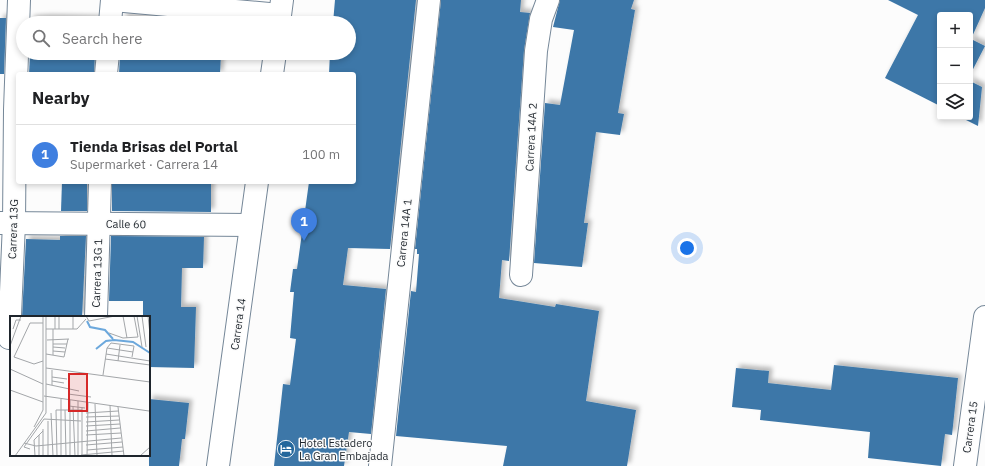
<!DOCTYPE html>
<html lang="en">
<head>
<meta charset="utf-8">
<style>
	body { margin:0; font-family:"IBM Plex Sans",sans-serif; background:#f2f2f2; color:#202124 }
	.controls { position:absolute; right:12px; top:12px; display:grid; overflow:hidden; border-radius:4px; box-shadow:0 2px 6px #0003 }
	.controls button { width:36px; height:36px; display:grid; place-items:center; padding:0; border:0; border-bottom:1px solid #e0e0e0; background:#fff; color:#202124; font:20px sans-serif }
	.you { position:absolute; left:687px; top:248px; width:14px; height:14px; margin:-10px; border:3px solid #fff; border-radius:50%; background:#1a73e8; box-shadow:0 0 0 6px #1a73e833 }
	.badge { display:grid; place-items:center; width:26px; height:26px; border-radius:50%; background:#23679c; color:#fff; font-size:13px; font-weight:700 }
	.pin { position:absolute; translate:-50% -33px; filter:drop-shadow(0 1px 2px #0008) }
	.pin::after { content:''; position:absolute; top:21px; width:14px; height:12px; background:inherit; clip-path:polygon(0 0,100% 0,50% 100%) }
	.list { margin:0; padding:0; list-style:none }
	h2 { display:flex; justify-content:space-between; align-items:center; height:52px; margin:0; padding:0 16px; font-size:17px }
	h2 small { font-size:13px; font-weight:400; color:#757577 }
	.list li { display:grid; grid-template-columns:26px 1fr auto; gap:12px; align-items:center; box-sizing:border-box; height:60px; padding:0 16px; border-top:1px solid #e0e0e0 }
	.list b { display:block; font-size:15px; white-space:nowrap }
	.list p { margin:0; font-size:13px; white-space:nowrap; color:#757577 }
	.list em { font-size:13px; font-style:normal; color:#757577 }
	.icon { flex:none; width:22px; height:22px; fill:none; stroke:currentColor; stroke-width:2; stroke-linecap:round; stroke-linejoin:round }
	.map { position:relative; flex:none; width:985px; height:466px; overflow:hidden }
	.search { position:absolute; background:#fff; box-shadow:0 2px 6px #0003; left:16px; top:16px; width:340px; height:44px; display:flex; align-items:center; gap:10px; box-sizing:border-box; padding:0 14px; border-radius:22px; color:#757577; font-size:15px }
	.panel { position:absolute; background:#fff; box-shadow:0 2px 6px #0003; left:16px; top:72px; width:340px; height:112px; border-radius:4px }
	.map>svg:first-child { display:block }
	.building { fill:#3c77a8; filter:url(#shadow) }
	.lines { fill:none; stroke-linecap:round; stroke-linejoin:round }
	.minor-casing { stroke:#758798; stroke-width:24 }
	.major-casing { stroke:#758798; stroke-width:24 }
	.minor { stroke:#fff; stroke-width:22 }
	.major { stroke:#fff; stroke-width:22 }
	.labels { text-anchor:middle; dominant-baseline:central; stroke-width:3; stroke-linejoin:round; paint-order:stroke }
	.street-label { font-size:11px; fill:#1e252c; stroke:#fcfcfc }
	.poi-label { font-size:11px; fill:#1e252c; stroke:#fcfcfc; text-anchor:start }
	.inset-river { fill:none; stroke:#6ca8dc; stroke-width:2 }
	.inset-road { fill:none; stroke:#a3a6a9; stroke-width:1 }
	.view { fill:#d62828; fill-opacity:0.15; stroke:#d62828; stroke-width:2 }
	.inset-edge { fill:none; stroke:#1e252c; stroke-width:2 }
</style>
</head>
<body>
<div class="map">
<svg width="985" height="466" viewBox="0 0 985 466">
	<defs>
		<filter id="shadow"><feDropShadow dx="3.5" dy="-3.5" stdDeviation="2" flood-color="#0004"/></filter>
	</defs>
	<rect width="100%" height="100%" fill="#fcfcfc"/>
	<g class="building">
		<polygon points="335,0 416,0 390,249 348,248 343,285 386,289 371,434 349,432 344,466 274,466 283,384 290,385 296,339 290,338 294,292 290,292 293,269 297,269 309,182 354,182 354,74 329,74 330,53 349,53 349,23 333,23"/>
		<polygon points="441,0 521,0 520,12 530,13 524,50 509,261 502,260 499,298 555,307 556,304 599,311 586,401 636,410 627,466 503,466 507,446 396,436 411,291 416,292 419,254 417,254 417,249 415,249"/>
		<polygon points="560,0 634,0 631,9 635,10 618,113 624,114 620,135 596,132 584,223 588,223 582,267 534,263 545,103 560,105 574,30 553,27"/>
		<polygon points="888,0 985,0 985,8 971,39 985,46 970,75 970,15 940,15 940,106 885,78 918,15"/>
		<polygon points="123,17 176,18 176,23 123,23"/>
		<polygon points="0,18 6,18 4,74 0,74"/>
		<polygon points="48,18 98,19 98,23 31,23 31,19"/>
		<polygon points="30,53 95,53 94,74 29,74"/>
		<polygon points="120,53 221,53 220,74 119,74"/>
		<polygon points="970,81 982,87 978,126 960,117 970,117"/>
		<polygon points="62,182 87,182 87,211 61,211"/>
		<polygon points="112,182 211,182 211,212 112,211"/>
		<polygon points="60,236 86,236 82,317 22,317 26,239 60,240"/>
		<polygon points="111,236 204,237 203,268 182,268 181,307 196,307 194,368 149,367 149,317 143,317 143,301 109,301"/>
		<polygon points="834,365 958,378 952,435 945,434 941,466 868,458 870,432 760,420 761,410 732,407 736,368 769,371 768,383 831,390"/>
		<polygon points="149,399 189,403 185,439 182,439 179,466 149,466"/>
	</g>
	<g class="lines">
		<defs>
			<g id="minor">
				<polyline points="113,0 280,15"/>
				<polyline points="110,23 112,0"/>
				<polyline points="106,74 108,53"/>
				<polyline points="1,223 251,225"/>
				<polyline points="521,275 536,51 541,19 548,0"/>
				<polyline points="96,317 100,182"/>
				<polyline points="9,338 14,223 15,110 19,0"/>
				<polyline points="380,466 429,0"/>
			</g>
			<g id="major">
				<polyline points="279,23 282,0"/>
				<polyline points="272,74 275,53"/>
				<polyline points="218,466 257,182"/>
				<polyline points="965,466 985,317"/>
			</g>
		</defs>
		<use href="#minor" class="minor-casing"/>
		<use href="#major" class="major-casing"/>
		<use href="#minor" class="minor"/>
		<use href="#major" class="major"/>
	</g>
	<defs>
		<symbol id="hotel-disc" viewBox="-11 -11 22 22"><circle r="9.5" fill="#23679c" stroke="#fcfcfc"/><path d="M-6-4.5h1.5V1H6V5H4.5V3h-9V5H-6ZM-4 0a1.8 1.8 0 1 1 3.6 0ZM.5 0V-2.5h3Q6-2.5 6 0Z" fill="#fff"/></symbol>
	</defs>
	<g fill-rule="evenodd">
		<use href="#hotel-disc" x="276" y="439" width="20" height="20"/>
	</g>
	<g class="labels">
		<g class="street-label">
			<text transform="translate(531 137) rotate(-87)">Carrera 14A 2</text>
			<text transform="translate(126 224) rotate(1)">Calle 60</text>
			<text transform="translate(13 229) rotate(-88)">Carrera 13G</text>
			<text transform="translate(404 233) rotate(-84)">Carrera 14A 1</text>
			<text transform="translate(97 273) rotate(-88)">Carrera 13G 1</text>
			<text transform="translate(238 324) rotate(-82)">Carrera 14</text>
			<text transform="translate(970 427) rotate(-82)">Carrera 15</text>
		</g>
		<g class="poi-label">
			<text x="299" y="443">Hotel Estadero<tspan x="299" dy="13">La Gran Embajada</tspan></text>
		</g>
	</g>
	<g transform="translate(10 316)">
		<rect width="140" height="140" fill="#fcfcfc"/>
		<path class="inset-river" d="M77 5 80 11 95 14 103 23M86 33 96 25 104 24 123 26 140 37"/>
		<path class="inset-road" d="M45 0V13M49 0V13M63 0V13M76 0 79 5 105 0M113 0 117 22M127 0 132 31M132 0 136 31M138 0 140 18M33 7H20L4 41 24 48 33 45M3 13 6 4H11M36 13H67L76 3M43 13V39M99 17 113 22 128 21 124 0M37 24 59 23M43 28H57M0 30 11 0M43 31 55 32M97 32 123 36M43 35 55 36M36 38 54 41 58 23M96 38 140 45M95 43 140 49M108 45 110 29M36 52 140 66M0 53 33 68M93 59 97 32 101 27 124 30 122 41M42 61 57 63M42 65 54 67M36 68 69 75M42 69V54M0 74 33 86M58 78 81 81M34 80 139 95M51 83V140M60 84V140M68 85V140M85 88 87 140M100 89 102 140M59 90 75 92M63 91 65 140M72 91V140M108 91 114 140M55 94 56 140M41 97 43 140M76 97 108 95M76 101 109 100M38 105V140M76 106 109 104M76 110 110 108M24 111 33 94V0M33 113V140M76 115 110 112M29 119V140M76 119 111 117M14 127 26 130 111 122M76 129 112 126M20 133 14 131 34 103 71 105M77 134 113 131M71 139 114 135M5 140 36 97V0M25 140 24 124 33 115M47 140 46 94H72M77 140 78 87M130 140 140 131"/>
		<path class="view" d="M59 58H77V95H59Z"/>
		<rect width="140" height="140" class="inset-edge"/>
	</g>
</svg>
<div class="controls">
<button>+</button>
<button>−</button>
<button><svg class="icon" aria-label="layers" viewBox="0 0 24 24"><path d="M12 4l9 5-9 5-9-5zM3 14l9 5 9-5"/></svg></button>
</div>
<div class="you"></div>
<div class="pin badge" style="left:304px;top:241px;background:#3f7fe0">1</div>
<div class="search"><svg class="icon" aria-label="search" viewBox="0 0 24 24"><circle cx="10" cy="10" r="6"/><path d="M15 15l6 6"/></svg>Search here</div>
<section class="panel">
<h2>Nearby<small></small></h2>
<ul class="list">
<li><span class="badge" style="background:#3f7fe0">1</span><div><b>Tienda Brisas del Portal</b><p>Supermarket · Carrera 14</p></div><em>100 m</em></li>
</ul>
</section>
</div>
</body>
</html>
